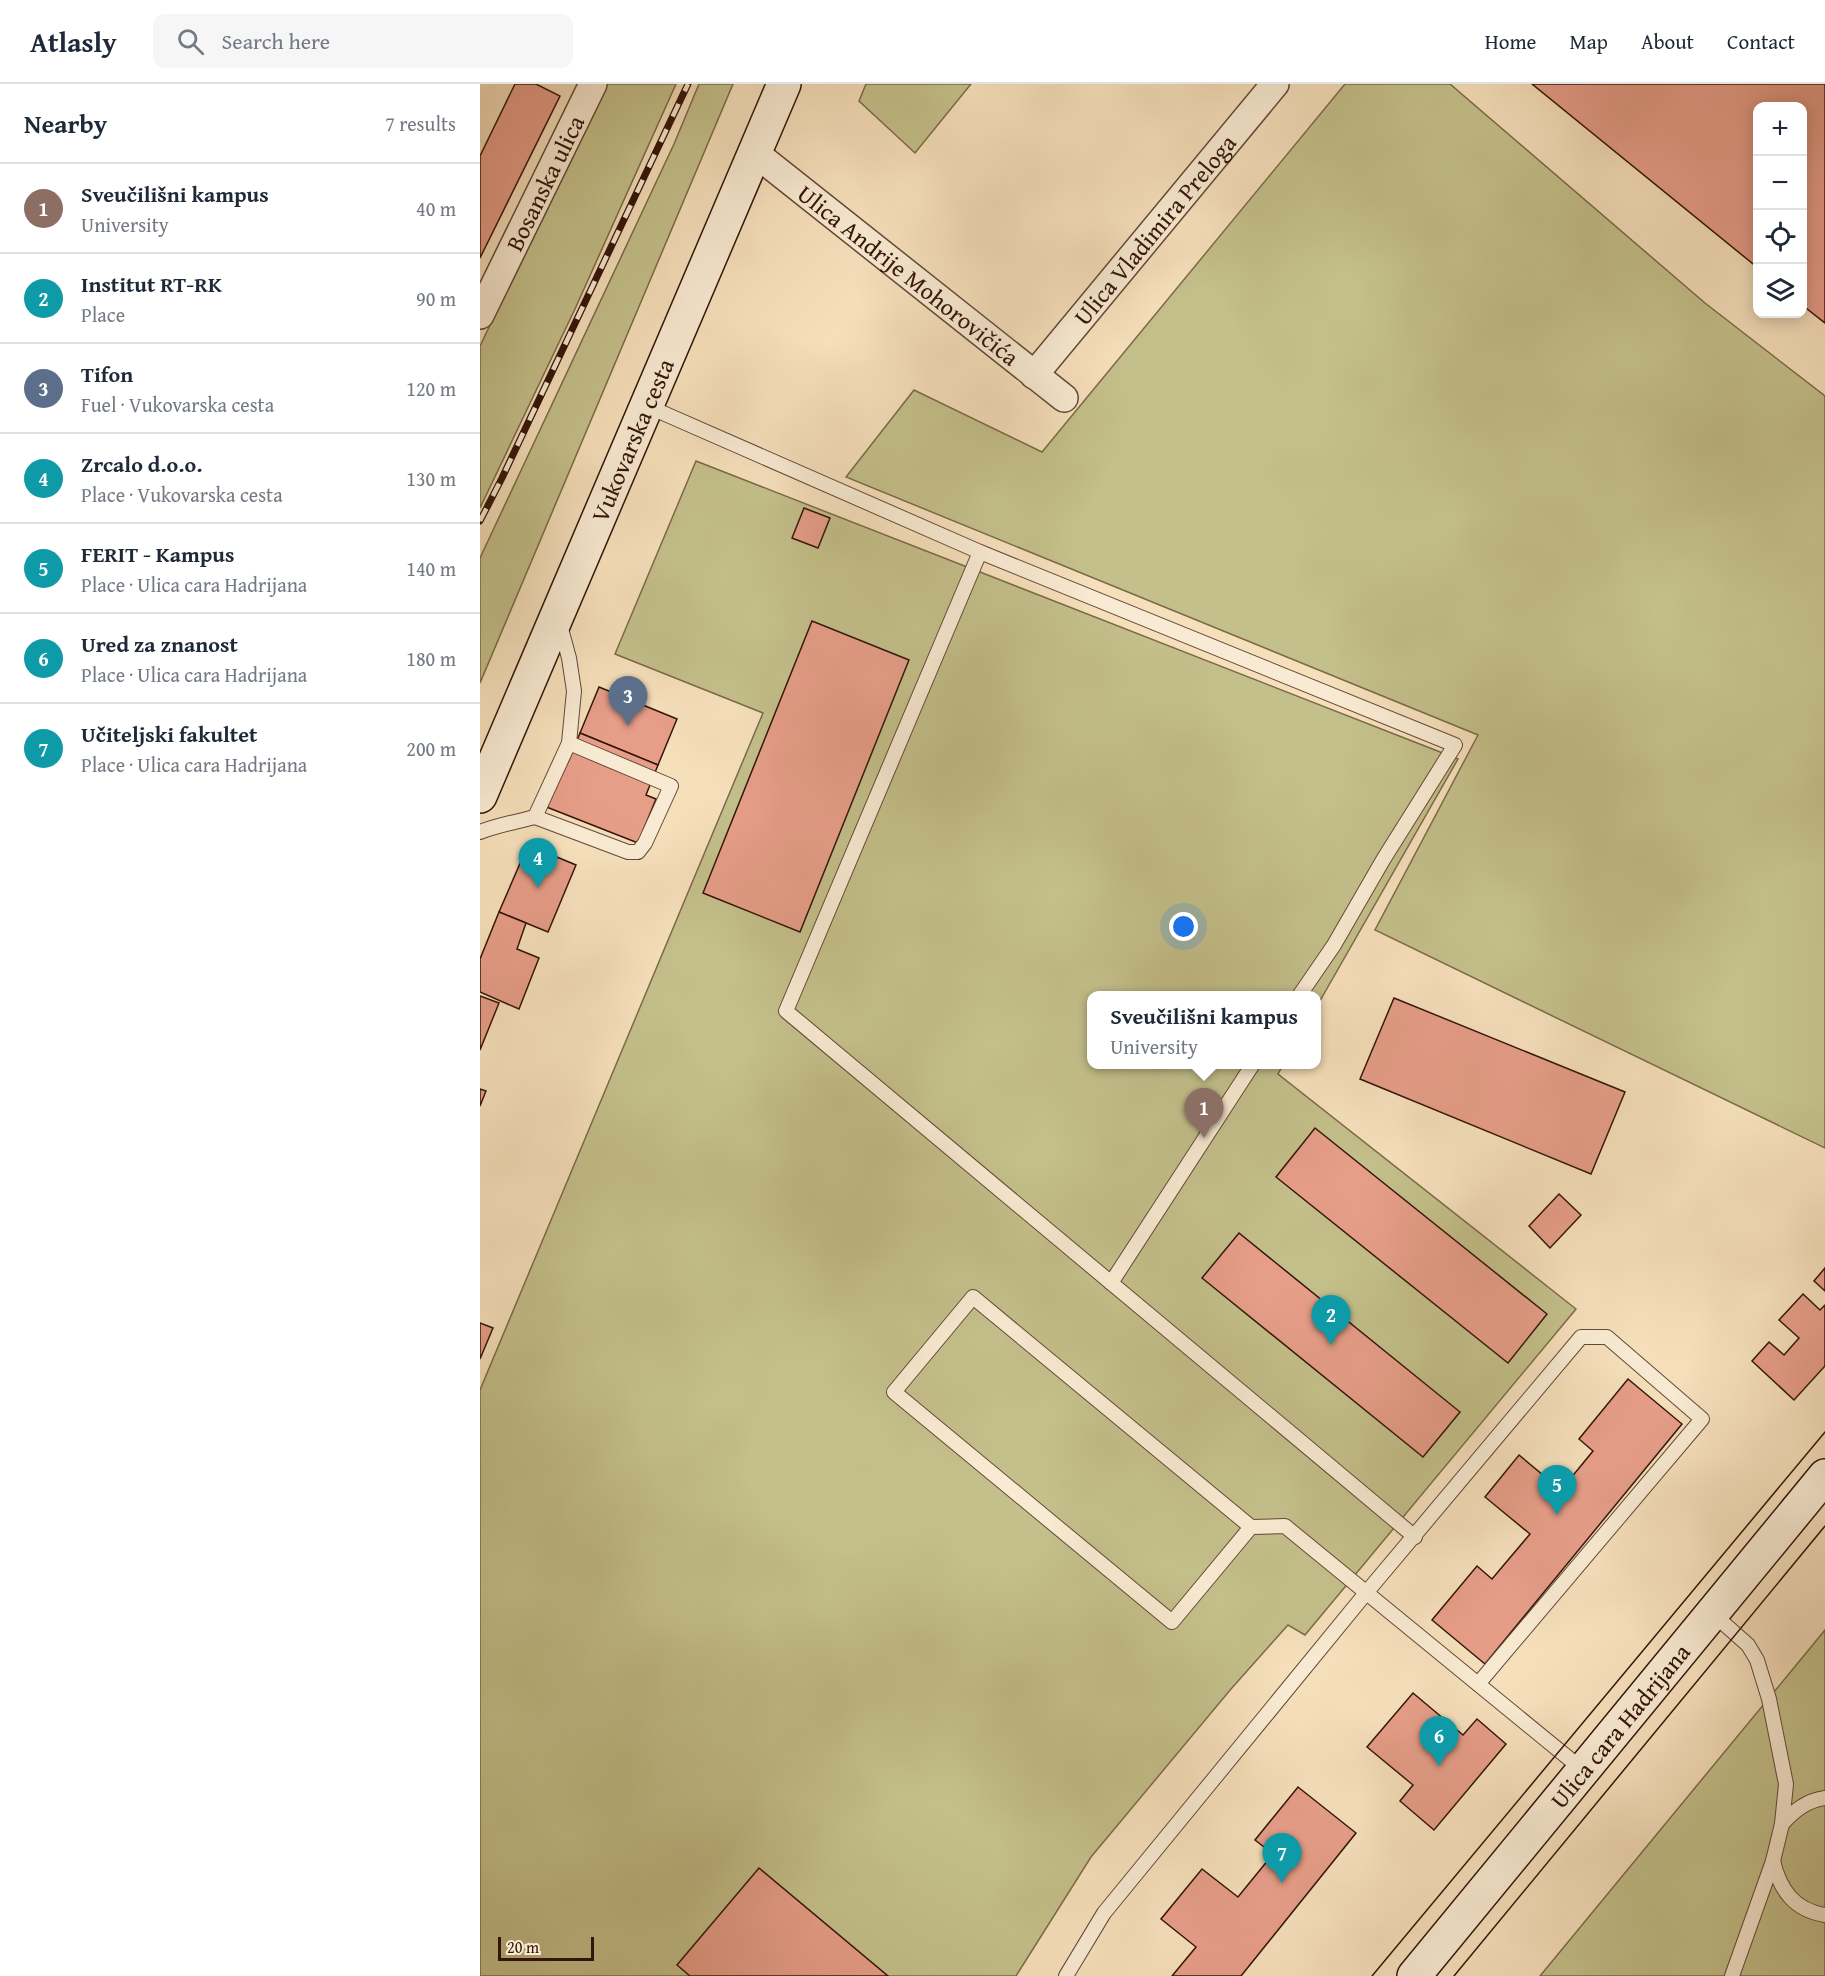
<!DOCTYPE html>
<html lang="en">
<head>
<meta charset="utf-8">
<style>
	body { margin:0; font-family:"Gentium Book Plus",serif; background:#f6f6f7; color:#1f2937 }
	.controls { position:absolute; right:18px; top:18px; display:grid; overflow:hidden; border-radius:12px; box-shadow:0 3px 15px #0003 }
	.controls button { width:54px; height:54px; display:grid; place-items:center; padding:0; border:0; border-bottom:2px solid #e0e1e3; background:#fff; color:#1f2937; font:30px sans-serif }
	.scale { position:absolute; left:18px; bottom:15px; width:96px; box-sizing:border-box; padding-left:6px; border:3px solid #33150a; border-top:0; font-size:16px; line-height:21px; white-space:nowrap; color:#33150a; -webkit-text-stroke:4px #f9ebd3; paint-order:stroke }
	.you { position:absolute; left:704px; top:843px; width:21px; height:21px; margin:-15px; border:4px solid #fff; border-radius:50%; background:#1a73e8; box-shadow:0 0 0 9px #1a73e833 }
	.badge { display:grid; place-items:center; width:39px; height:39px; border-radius:50%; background:#2563eb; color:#fff; font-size:20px; font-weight:700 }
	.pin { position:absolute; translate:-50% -50px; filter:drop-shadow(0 2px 3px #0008) }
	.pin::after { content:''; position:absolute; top:32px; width:21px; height:18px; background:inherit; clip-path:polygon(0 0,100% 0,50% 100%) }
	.popup { position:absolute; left:607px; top:907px; width:234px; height:78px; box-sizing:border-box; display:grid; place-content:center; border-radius:12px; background:#fff; filter:drop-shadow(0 2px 4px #0005); font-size:20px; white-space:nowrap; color:#747a83 }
	.popup b { font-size:22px; color:#1f2937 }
	.popup::after { content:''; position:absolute; left:50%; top:100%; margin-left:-12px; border:12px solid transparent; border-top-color:#fff }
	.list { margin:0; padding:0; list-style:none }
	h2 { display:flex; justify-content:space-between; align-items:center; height:78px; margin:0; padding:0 24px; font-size:26px }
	h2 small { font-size:20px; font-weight:400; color:#747a83 }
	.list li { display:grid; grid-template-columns:39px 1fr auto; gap:18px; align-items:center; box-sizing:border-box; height:90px; padding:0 24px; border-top:2px solid #e0e1e3 }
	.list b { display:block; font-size:22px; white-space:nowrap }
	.list p { margin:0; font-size:20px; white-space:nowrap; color:#747a83 }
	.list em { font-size:20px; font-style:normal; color:#747a83 }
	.icon { flex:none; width:33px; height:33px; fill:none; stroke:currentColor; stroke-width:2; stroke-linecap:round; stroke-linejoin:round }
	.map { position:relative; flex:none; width:1345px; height:1892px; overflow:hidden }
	header { display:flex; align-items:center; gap:36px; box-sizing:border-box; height:84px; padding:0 30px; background:#fff; border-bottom:2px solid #e0e1e3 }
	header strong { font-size:28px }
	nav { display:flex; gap:33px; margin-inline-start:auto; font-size:21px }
	.search { width:420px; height:54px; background:#f6f6f7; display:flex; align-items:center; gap:15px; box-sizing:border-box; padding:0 21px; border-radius:12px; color:#747a83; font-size:22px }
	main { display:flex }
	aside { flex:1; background:#fff }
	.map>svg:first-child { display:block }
	.green { fill:#c4c08b; stroke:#7c6a4a; stroke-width:1.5 }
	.building { fill:#e79e89; stroke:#33150a; stroke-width:1.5 }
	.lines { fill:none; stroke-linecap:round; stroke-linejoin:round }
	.service-casing { stroke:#644836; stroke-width:16 }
	.minor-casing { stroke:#644836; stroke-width:30 }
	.secondary-casing { stroke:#33150a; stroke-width:36 }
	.service { stroke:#f9ebd3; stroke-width:14 }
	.minor { stroke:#f9ebd3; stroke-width:27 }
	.secondary { stroke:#f9ebd3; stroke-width:33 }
	.tram { stroke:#33150a; stroke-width:1.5 }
	.rail-casing { stroke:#33150a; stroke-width:7 }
	.rail { stroke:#f9ebd3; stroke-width:4.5; stroke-dasharray:14; stroke-linecap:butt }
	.labels { text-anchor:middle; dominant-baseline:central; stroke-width:5; stroke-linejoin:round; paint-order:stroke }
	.street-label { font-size:24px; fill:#33150a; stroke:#f9ebd3 }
</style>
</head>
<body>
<header>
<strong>Atlasly</strong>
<div class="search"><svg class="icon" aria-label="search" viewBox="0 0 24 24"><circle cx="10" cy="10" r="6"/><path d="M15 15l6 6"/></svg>Search here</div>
<nav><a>Home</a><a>Map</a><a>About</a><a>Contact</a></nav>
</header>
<main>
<aside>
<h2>Nearby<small>7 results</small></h2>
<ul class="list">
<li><span class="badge" style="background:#8d6e63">1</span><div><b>Sveučilišni kampus</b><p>University</p></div><em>40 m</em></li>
<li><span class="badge" style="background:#0f9aa8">2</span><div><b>Institut RT-RK</b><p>Place</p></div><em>90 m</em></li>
<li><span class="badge" style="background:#5c6f8a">3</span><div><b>Tifon</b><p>Fuel · Vukovarska cesta</p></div><em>120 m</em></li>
<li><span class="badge" style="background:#0f9aa8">4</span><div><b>Zrcalo d.o.o.</b><p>Place · Vukovarska cesta</p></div><em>130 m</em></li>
<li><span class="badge" style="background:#0f9aa8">5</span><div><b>FERIT - Kampus</b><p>Place · Ulica cara Hadrijana</p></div><em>140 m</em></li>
<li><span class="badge" style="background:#0f9aa8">6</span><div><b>Ured za znanost</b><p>Place · Ulica cara Hadrijana</p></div><em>180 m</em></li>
<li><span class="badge" style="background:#0f9aa8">7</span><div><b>Učiteljski fakultet</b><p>Place · Ulica cara Hadrijana</p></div><em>200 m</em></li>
</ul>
</aside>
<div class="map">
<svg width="1345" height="1892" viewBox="0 0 1345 1892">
	<rect width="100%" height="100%" fill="#f6e0bc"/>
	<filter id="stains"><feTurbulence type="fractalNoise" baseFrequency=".00333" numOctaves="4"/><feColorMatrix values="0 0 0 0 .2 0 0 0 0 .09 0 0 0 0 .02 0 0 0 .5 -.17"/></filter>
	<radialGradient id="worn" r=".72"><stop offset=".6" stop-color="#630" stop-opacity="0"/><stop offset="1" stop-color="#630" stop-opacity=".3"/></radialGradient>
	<g class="green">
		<polygon points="126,0 196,0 95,225 0,424 0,262"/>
		<polygon points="219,0 253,0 0,599 0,474 194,60"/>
		<polygon points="386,0 491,0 435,69 379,17"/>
		<polygon points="865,0 970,0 1225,219 1345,312 1345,1064 895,846 998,651 366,393 434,306 562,368"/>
		<polygon points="216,377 978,675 837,922 837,912 612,912 612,980 803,981 798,990 1096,1225 825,1551 808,1541 751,1605 611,1773 536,1892 0,1892 0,1306 283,629 135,570"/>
		<polygon points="1345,1546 1345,1892 1060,1892"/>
	</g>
	<g class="building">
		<polygon points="35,0 56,0 80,12 0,174 0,72"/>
		<polygon points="1052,0 1345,0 1345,239 1322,221 1322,22 1278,22 1278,184"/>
		<polygon points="324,424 350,434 338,464 312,454"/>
		<polygon points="332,537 429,576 320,848 223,809"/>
		<polygon points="119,603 197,635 178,681 100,649"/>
		<polygon points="100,649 178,681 166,711 176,715 158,759 64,722 82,676 88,678"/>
		<polygon points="48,761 96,781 68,848 19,828"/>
		<polygon points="19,828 46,839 37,865 59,874 39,925 0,908 0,875"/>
		<polygon points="0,912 19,919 0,966"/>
		<polygon points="914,914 1145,1008 1111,1090 880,995"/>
		<polygon points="0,1005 6,1007 0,1022"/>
		<polygon points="835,1044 1067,1230 1028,1279 796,1093"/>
		<polygon points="1079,1110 1101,1131 1070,1164 1049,1142"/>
		<polygon points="759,1149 980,1328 943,1373 722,1194"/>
		<polygon points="1345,1184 1345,1207 1334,1197"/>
		<polygon points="1323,1210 1340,1226 1345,1221 1345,1282 1314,1316 1272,1277 1289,1258 1304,1271 1319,1254 1299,1236"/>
		<polygon points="0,1239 13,1244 0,1275"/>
		<polygon points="1148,1295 1202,1340 1005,1580 952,1536 997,1482 1012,1495 1050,1450 1005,1413 1039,1371 1081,1406 1113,1367 1099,1355"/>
		<polygon points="933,1609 983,1651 997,1635 1026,1660 954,1746 920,1717 933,1701 887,1663"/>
		<polygon points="818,1703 876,1749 761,1892 692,1892 716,1863 681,1835 722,1785 758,1813 793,1770 775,1756"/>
		<polygon points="279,1784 408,1892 210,1892 197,1881"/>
	</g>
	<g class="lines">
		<defs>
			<g id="service">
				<polyline points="167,322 500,468"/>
				<polyline points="55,733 148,768 158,768 165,759 191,702 89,659"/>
				<path d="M0 748C18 741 36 738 55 733L89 659 94 607 89 574 80 541"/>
				<polyline points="819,912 854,861 903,776 975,661 500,468 306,927 935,1453"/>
				<polyline points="631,1199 773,980"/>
				<polyline points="771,1443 692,1538 414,1308 493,1213 771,1443 805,1442 1103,1686"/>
				<polyline points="1232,1529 1268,1561 1277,1576 1289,1615 1306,1700 1302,1740 1293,1777 1252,1892"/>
				<path d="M1302 1740C1315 1726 1326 1717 1345 1714"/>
				<path d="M1293 1777C1300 1806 1314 1826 1345 1831"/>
				<polyline points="586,1892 624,1829 886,1509 1101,1253 1127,1253 1222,1335 998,1600"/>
			</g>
			<g id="minor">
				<path id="s1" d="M275 69 584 314"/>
				<path id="s2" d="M0 231 113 0"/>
				<path id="s3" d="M554 291 795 0"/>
			</g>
			<g id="secondary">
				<path id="s4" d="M0 712 304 0"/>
				<path id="s5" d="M934 1892 1345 1392"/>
			</g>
		</defs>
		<use href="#service" class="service-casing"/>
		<use href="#minor" class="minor-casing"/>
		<use href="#secondary" class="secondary-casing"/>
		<use href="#service" class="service"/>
		<use href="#minor" class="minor"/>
		<use href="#secondary" class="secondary"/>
		<g class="tram">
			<polyline points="892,1892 1345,1348"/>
			<polyline points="974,1892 1345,1442"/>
		</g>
		<defs>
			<polyline id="rail" points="0,437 22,394 208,0"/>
		</defs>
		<use href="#rail" class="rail-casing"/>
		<use href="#rail" class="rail"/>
	</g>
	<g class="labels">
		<g class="street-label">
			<text stroke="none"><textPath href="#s2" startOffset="147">Bosanska ulica</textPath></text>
			<text stroke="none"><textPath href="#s3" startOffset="189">Ulica Vladimira Preloga</textPath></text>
			<text stroke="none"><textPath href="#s1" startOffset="196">Ulica Andrije Mohorovičića</textPath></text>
			<text stroke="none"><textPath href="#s4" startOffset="387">Vukovarska cesta</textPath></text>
			<text stroke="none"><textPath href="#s5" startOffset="324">Ulica cara Hadrijana</textPath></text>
		</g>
	</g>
	<rect width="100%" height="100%" filter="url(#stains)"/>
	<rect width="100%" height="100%" fill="url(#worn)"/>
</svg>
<div class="controls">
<button>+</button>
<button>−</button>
<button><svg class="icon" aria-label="locate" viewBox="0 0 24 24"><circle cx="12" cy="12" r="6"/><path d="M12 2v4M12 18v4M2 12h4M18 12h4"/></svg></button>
<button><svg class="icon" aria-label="layers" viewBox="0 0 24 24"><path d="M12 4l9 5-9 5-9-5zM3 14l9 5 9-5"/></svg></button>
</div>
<div class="scale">20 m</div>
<div class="you"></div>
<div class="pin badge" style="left:724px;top:1054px;background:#8d6e63">1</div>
<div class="popup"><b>Sveučilišni kampus</b>University</div>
<div class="pin badge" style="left:851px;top:1261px;background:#0f9aa8">2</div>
<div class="pin badge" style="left:148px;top:642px;background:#5c6f8a">3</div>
<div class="pin badge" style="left:58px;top:804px;background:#0f9aa8">4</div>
<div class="pin badge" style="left:1077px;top:1431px;background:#0f9aa8">5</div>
<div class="pin badge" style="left:959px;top:1682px;background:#0f9aa8">6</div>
<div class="pin badge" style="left:802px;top:1799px;background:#0f9aa8">7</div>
</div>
</main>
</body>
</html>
